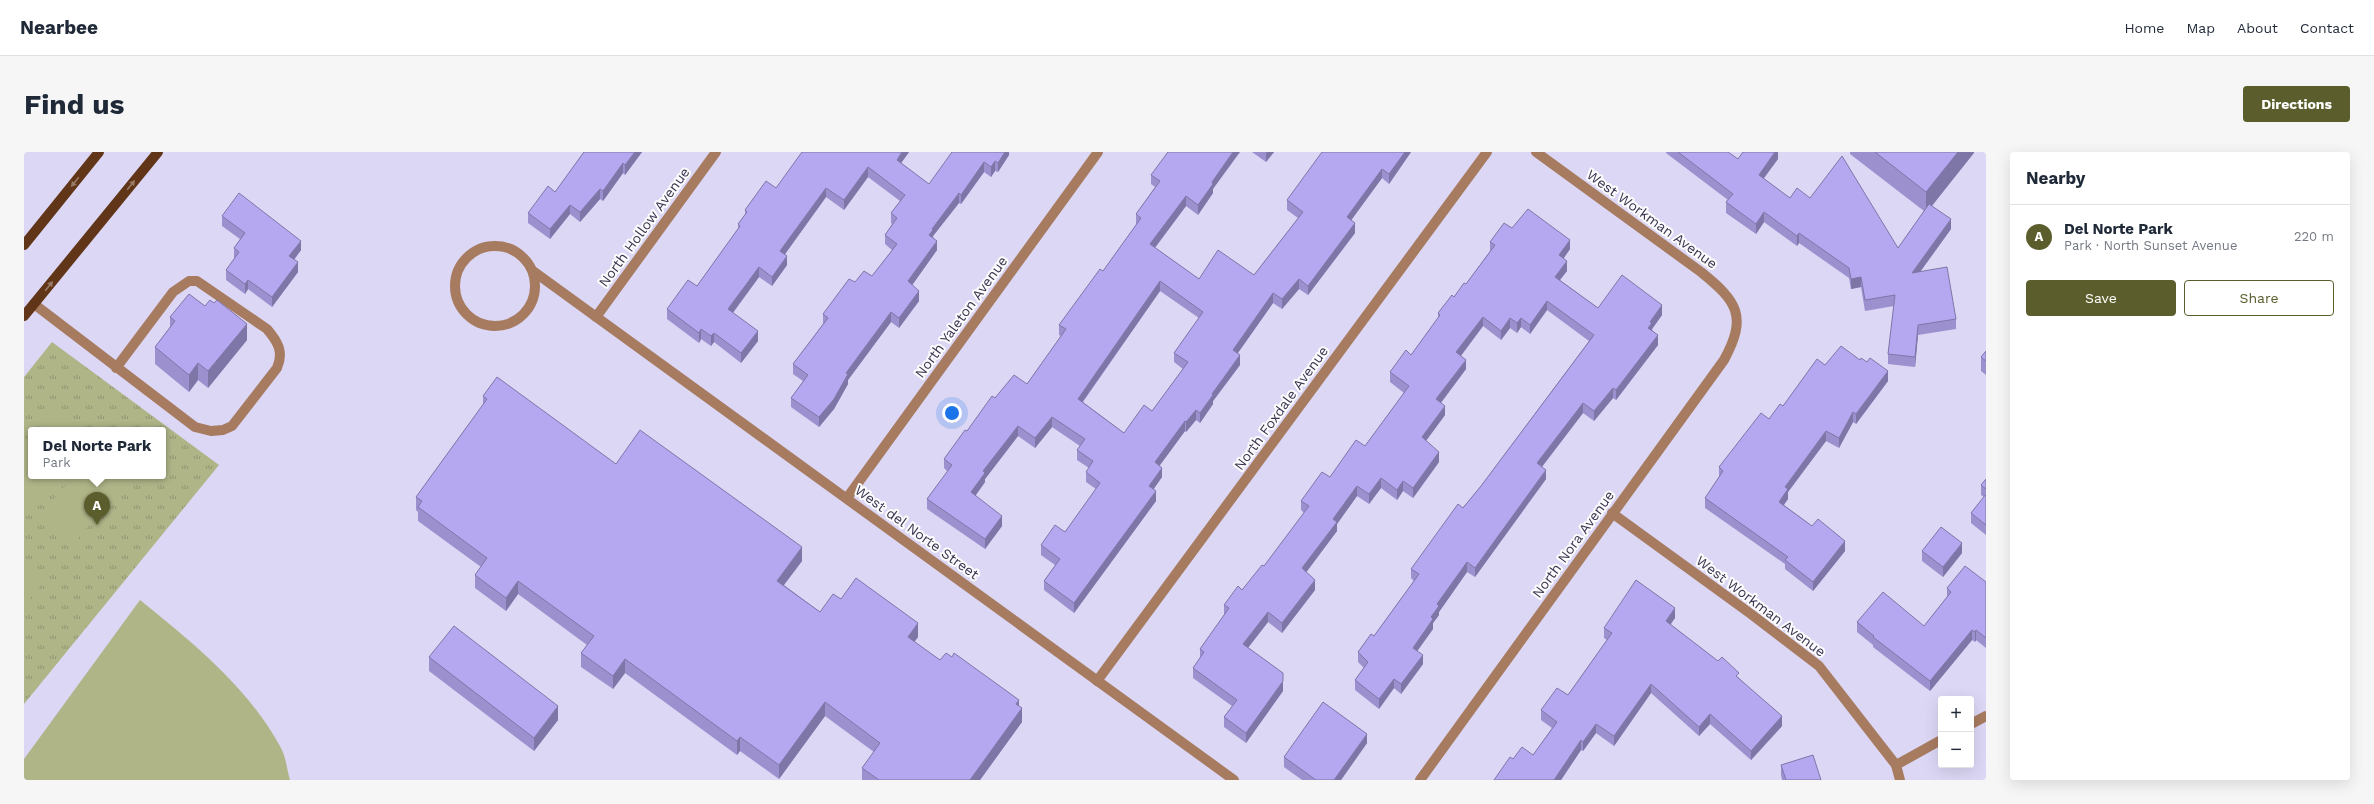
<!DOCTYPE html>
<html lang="en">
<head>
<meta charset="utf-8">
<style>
	body { margin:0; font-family:"Work Sans",sans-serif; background:#f6f6f7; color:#1f2937 }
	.controls { position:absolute; right:12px; bottom:12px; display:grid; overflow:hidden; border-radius:4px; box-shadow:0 4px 16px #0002 }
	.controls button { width:36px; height:36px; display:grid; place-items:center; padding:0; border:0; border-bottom:1px solid #e0e1e3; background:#fff; color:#1f2937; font:20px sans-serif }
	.you { position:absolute; left:928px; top:261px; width:14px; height:14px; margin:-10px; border:3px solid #fff; border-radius:50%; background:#1a73e8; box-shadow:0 0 0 6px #1a73e833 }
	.badge { display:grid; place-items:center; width:26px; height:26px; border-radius:50%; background:#5b5e2c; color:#fff; font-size:13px; font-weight:700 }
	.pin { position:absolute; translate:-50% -33px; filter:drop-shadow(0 1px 2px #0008) }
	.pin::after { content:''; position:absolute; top:21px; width:14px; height:12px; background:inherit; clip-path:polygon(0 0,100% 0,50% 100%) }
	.popup { position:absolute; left:4px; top:275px; width:138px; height:52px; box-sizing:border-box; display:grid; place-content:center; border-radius:4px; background:#fff; filter:drop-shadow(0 1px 3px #0005); font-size:13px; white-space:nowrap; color:#747a83 }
	.popup b { font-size:15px; color:#1f2937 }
	.popup::after { content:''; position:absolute; left:50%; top:100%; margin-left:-8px; border:8px solid transparent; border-top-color:#fff }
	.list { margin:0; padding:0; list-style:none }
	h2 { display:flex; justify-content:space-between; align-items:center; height:52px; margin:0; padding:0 16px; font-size:17px }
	h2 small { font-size:13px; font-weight:400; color:#747a83 }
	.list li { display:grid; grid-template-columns:26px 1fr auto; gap:12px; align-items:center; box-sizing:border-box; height:64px; padding:0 16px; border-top:1px solid #e0e1e3 }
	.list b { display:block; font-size:15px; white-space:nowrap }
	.list p { margin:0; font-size:13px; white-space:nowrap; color:#747a83 }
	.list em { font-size:13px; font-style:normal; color:#747a83 }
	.actions { display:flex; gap:8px; padding:12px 16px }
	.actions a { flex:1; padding:9px 0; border:1px solid #5b5e2c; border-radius:4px; text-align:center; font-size:14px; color:#5b5e2c }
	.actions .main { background:#5b5e2c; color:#fff }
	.map { position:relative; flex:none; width:1962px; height:628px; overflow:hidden; border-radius:4px }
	header { display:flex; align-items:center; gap:24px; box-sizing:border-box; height:56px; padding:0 20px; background:#fff; border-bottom:1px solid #e0e1e3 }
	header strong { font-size:19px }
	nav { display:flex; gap:22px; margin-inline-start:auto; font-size:14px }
	.intro { display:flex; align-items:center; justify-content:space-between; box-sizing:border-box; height:96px; padding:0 24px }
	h1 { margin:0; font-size:28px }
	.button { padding:10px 18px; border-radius:4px; background:#5b5e2c; color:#fff; font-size:14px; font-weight:700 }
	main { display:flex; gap:24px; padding:0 24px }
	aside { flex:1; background:#fff; border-radius:4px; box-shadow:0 4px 16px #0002 }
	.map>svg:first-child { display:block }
	.park { fill:url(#park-tufts); fill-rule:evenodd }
	.pitch { fill:#b0b588 }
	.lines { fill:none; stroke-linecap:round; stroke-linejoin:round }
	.minor { stroke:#a77b60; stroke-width:10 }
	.major { stroke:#613517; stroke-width:10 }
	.wall { fill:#9d90ce; fill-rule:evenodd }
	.shaded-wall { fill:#7f76a8 }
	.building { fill:#b6a8f0; stroke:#7f76a8; fill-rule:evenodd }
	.oneway { fill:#977b67 }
	.labels { text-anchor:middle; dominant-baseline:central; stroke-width:4; stroke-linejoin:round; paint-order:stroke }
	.street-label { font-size:14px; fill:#3a3451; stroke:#fcfcfc }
</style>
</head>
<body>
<header>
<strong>Nearbee</strong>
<nav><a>Home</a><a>Map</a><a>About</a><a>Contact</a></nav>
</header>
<div class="intro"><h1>Find us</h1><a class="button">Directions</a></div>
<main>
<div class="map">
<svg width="1962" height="628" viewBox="0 0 1962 628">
	<defs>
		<pattern id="park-tufts" width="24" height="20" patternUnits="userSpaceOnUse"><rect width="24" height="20" fill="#b0b588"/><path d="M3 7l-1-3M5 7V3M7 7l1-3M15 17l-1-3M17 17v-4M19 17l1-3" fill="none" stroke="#909472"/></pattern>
	</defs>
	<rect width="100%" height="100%" fill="#dbd7f5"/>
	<path class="park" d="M28 190 195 313 0 552V225ZM7 278H139V324H7Z"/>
	<g class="pitch">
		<polygon points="31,256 58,278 13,278"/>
		<polygon points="7,286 7,324 32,324 5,356 0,352 0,294"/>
		<polygon points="49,324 105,324 49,393 15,365"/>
		<polygon points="0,417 18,432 0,454"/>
		<path d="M116 448C169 491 224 535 257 596 262 605 263 618 266 628H0V607Z"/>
	</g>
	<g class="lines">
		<g class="minor">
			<circle cx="471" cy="134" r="40"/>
			<polyline points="509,119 1210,628"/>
			<path d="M10 152 171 275 187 279 199 278 208 274 253 216C260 200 254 190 243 177L173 129H165L149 140 92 216"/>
			<polyline points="572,165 692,0"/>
			<polyline points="823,346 1074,0"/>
			<polyline points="1588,361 1727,462 1795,514 1872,613 1876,628"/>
			<polyline points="1073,529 1463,0"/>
			<polyline points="1947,572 1962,564"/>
			<polyline points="1872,613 1917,588"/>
			<path d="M1396 628 1700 208C1724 164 1713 149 1677 120L1512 0"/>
		</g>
		<g class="major">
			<polyline points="0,93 75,0"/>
			<polyline points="0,164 134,0"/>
		</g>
	</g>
	<g class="wall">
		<polygon points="560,0 618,0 601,23 599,21 579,49 576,47 556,70 546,62 526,87 504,71 504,61 531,40"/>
		<polygon points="885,0 877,11 905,32 985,0 985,3 974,20 971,19 967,25 960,20 937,52 935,51 909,84 913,98 888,133 895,149 875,176 867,170 824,228 824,232 810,257 795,275 767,255 767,246 779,229 769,222 769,212 799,172 799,162 831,130 848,124 868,98 861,92 861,83 868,72 867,71 867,61 876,49 844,25 820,58 802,45 761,102 763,113 748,134 735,125 709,161 734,189 717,211 690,190 687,194 677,187 675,191 643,167 643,157 673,134 714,77 714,72 721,63 721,58 752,36"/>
		<polygon points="1228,0 1250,0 1242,10"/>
		<path d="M1387 0 1365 32 1358 26 1327 68 1331 81 1284 143 1275 137 1258 157 1249 151 1213 202 1216 213 1189 249V252L1176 271 1172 268 1162 280 1161 279 1135 314 1138 325 1129 337 1132 349 1050 461 1020 438V429L1031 413 1017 403V393L1041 380 1072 337 1062 330V320L1065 316 1053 308V298L1056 294 1028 275 1011 296 994 284 961 327V330L951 344 978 374 961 397 903 357V347L924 320 920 316V307L971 246 1003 232 1037 184 1035 183V173L1079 119 1112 73V62L1131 35 1127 32V23L1189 37V41L1174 63 1162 54 1131 96 1175 127 1230 123 1274 66 1263 58V48ZM1136 139 1175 166 1150 201V210L1159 217 1128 259 1100 281 1059 250Z"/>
		<polygon points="1642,0 1704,0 1714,7 1754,0 1754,7 1739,26 1766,46 1786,46 1874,96 1900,59 1826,2 1826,0 1950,0 1908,54 1927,77 1896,120 1932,167 1932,177 1894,183 1891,215 1864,212 1864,202 1870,154 1841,159 1837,135 1827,137 1825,126 1775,91 1773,94 1740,70 1732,82 1702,61 1702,50 1704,48 1642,1"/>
		<polygon points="198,64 277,98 270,108 274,120 248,155 224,137 221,142 202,128 202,118 211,107 210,106 210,96 216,87 198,74"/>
		<polygon points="1488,76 1546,97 1539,107 1543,119 1536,128 1574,156 1638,163 1628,177 1634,193 1592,248 1589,246 1570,269 1559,261 1546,278 1518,315 1522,327 1451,425 1443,420 1415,460 1415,463 1409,471 1409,477 1393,499 1399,512 1377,542 1370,536 1355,557 1331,538 1331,528 1340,516 1334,510 1334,500 1350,484 1390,429 1387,426 1387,417 1457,334 1565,189 1523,158 1506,182 1497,175 1493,181 1486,176 1477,188 1459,174 1437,204 1442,217 1417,251 1421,263 1402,289 1415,310 1389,346 1379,339 1373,348 1357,336 1345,352 1333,344 1313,372 1313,379 1282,420 1291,438 1258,481 1244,470 1224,496 1259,539 1222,591 1200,575 1200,565 1208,554 1169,526 1169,516 1176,506 1176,497 1200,463 1200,453 1218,438 1240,414 1280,361 1277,358 1277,349 1306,325 1341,294 1380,241 1366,230 1366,220 1387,203 1414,166 1414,161 1442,132 1466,99 1466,90"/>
		<polygon points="146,165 223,188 184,236 174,228 165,240 131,212 131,195 146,175"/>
		<polygon points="1962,199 1962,223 1957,219 1957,205"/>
		<polygon points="1801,213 1864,229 1832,272 1829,270 1815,296 1802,289 1764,340 1764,347 1760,353 1821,399 1789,439 1761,417 1761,412 1681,356 1681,346 1695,325 1695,315"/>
		<polygon points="459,244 592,312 778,409 760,433 796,460 817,447 894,485 890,490 916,508 995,554 998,570 956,628 838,628 838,616 850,600 801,564 755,627 716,599 713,603 601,521 589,537 557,515 557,501 563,493 494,442 482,459 451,436 451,423 457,415 394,369 394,360 392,358 392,345 459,253"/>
		<polygon points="1962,327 1962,383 1947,371 1947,361 1960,345 1957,343 1957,333"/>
		<polygon points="1898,399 1938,401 1919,425 1898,409"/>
		<polygon points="1962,430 1962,496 1952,488 1951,490 1948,488 1906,539 1849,495 1849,493 1833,480 1833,470 1900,474 1923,445 1923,436"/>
		<polygon points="1651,466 1646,472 1715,526 1758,574 1727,608 1686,572 1675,584 1627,541 1590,594 1572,581 1559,599 1557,598 1537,628 1470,628 1489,607 1509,603 1528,576 1517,568 1517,558 1544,543 1583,488 1580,486 1580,476"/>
		<polygon points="405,505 534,568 510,599 405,519"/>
		<polygon points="1343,591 1317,628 1278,628 1260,615 1260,605"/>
		<polygon points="1757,613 1797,628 1758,628 1757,623"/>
	</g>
	<g class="shaded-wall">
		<polygon points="611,0 618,0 601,23 601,13"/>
		<polygon points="878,0 885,0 873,17 873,8"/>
		<polygon points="981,0 985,0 985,3 974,20 974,11"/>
		<polygon points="1209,0 1216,0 1189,37 1189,41 1174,63 1174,53 1188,30"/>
		<polygon points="1243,0 1250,0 1242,10 1242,1"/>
		<polygon points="1381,0 1387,0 1365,32 1365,22"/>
		<polygon points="1751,0 1754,0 1754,7 1735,33 1735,23"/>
		<polygon points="1934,0 1950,0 1950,1 1902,61 1902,40"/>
		<polygon points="971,9 971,19 967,25 967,15"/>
		<polygon points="960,10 960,20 937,52 937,43"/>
		<polygon points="599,11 599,21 579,49 579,39"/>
		<polygon points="844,15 844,25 820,58 820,48"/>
		<polygon points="1358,17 1358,26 1323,74 1323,65"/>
		<polygon points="802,36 802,45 756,109 756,99"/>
		<polygon points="576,37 576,47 556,70 556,60"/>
		<polygon points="935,41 935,51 909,84 909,87 905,83 908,77"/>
		<polygon points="1162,44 1162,54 1126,102 1126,92"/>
		<polygon points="546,53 546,62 526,87 526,77"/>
		<polygon points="1740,60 1740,70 1732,82 1732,72"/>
		<polygon points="1927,67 1927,77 1888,131 1888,121"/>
		<polygon points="1331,71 1331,81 1284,143 1284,134"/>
		<polygon points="1775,81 1775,91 1773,94 1773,84"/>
		<polygon points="1546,88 1546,97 1535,113 1535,103"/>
		<polygon points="277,89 277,98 265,114 265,104"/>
		<polygon points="913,89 913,98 884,139 884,129"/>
		<polygon points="763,104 763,113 748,134 748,125"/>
		<polygon points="1543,109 1543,119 1531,134 1531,125"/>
		<polygon points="274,110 274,120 248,155 248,145"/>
		<polygon points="735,115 735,125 704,167 704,157"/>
		<polygon points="1837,125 1837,135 1827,137 1827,127"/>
		<polygon points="1275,127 1275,137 1258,157 1258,147"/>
		<polygon points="224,128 224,137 221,142 221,132"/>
		<polygon points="1136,129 1136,139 1054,256 1054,247"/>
		<polygon points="895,139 895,149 875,176 875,166"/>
		<polygon points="1249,141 1249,151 1209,208 1209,198"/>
		<polygon points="1523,149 1523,158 1506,182 1506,173"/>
		<polygon points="1638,153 1638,163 1628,177 1628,181 1624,176 1626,170"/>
		<polygon points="867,160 867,170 824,228 824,232 810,257 795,275 795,265 822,221"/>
		<polygon points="1459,165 1459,174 1432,210 1432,200"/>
		<polygon points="1486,166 1486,176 1477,188 1477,179"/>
		<polygon points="1497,166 1497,175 1493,181 1493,171"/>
		<polygon points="223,172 223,188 184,236 184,219"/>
		<polygon points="1894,173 1894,183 1891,215 1891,205"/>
		<polygon points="677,177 677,187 675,191 675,181"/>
		<polygon points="734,179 734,189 717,211 717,201"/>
		<polygon points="690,181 690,190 687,194 687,184"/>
		<polygon points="1634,183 1634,193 1592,248 1592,238"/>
		<polygon points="1216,203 1216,213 1189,249 1189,252 1176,271 1176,261 1188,242"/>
		<polygon points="1442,208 1442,217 1412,257 1412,247"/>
		<polygon points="174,211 174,228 165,240 165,223"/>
		<polygon points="1864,219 1864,229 1832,272 1832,262"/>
		<polygon points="1589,236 1589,246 1570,269 1570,259"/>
		<polygon points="1559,251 1559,261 1546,278 1513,321 1513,311 1546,268"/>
		<polygon points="1421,254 1421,263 1398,294 1398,285"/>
		<polygon points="1172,258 1172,268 1162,280 1162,270"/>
		<polygon points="1829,260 1829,270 1815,296 1815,286"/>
		<polygon points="1028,265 1028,275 1011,296 1011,286"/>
		<polygon points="1161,269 1161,279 1131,320 1131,310"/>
		<polygon points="994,274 994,284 961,327 961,330 947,350 947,340 959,319"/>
		<polygon points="1802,279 1802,289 1764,340 1764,347 1755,359 1755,350 1761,335"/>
		<polygon points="1415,300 1415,310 1389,346 1389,336"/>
		<polygon points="1138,316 1138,325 1125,344 1125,334"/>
		<polygon points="1522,318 1522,327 1451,425 1451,416"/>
		<polygon points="1357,326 1357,336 1345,352 1345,342"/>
		<polygon points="1379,329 1379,339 1373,348 1373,338"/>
		<polygon points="1333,334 1333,344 1313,372 1313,379 1278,426 1278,416 1309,367"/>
		<polygon points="1132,339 1132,349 1050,461 1050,451"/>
		<polygon points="978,364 978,374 961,397 961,387"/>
		<polygon points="1821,389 1821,399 1789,439 1789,430"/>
		<polygon points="1938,391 1938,401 1919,425 1919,415"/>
		<polygon points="778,395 778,409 753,442 753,429"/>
		<polygon points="1443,410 1443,420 1415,460 1415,463 1409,471 1409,477 1389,505 1389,496 1413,452"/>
		<polygon points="1291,428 1291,438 1258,481 1258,471"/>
		<polygon points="494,429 494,442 482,459 482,446"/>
		<polygon points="1651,456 1651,466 1642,479 1642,469"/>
		<polygon points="1244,460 1244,470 1219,502 1219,492"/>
		<polygon points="894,471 894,485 884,499 884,485"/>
		<polygon points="1948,478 1948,488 1906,539 1906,529"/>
		<polygon points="1952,478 1952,488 1951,490 1951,480"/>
		<polygon points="1399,503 1399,512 1377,542 1377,532"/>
		<polygon points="601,507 601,521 589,537 589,524"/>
		<polygon points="1370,527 1370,536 1355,557 1355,547"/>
		<polygon points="1259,529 1259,539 1222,591 1222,581"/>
		<polygon points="1627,532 1627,541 1590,594 1590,584"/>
		<polygon points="995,548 995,560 998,556 998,570 956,628 946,628 992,552"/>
		<polygon points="801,550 801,564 755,627 755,613"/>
		<polygon points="534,554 534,568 510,599 510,586"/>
		<polygon points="1686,562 1686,572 1675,584 1675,575"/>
		<polygon points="1758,564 1758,574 1727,608 1727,599"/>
		<polygon points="1572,572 1572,581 1559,599 1559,590"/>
		<polygon points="1343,582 1343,591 1317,628 1310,628"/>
		<polygon points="716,585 716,599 713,603 713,589"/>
		<polygon points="1557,588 1557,598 1537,628 1530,628"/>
	</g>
	<g class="building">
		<polygon points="560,0 611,0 601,13 599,11 579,39 576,37 556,60 546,53 526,77 504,61 524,34 531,40"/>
		<polygon points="778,0 878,0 873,8 905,32 928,0 981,0 974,11 971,9 967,15 960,10 937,43 935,41 908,77 909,78 905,83 913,89 884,129 895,139 875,166 867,160 822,221 824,222 810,247 795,265 767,246 784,223 769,212 804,166 799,162 825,127 831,130 840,119 848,124 873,92 861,83 873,66 867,61 881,43 844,15 820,48 802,36 756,99 763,104 748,125 735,115 704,157 734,179 717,201 690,181 687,184 677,177 675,181 643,157 664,128 673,134 716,74 714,72 723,60 721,58 742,29 752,36"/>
		<path d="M1144 0H1209L1188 30 1189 32 1174 53 1162 44 1126 92 1175 127 1194 98 1230 123 1279 60 1263 48 1298 0H1381L1365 22 1358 17 1323 65 1331 71 1284 134 1275 127 1258 147 1249 141 1209 198 1216 203 1188 242 1189 243 1176 261 1172 258 1162 270 1161 269 1131 310 1138 316 1125 334 1132 339 1050 451 1020 429 1036 407 1017 393 1031 373 1041 380 1076 331 1062 320 1069 309 1053 298 1061 287 1028 265 1011 286 994 274 959 319 961 321 947 340 978 364 961 387 903 347 928 313 920 307 941 278 943 279 968 244 971 246 990 223 1003 232 1042 177 1035 173 1076 117 1079 119 1117 66 1112 62 1136 29 1127 23ZM1136 129 1179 160 1150 201 1164 210 1128 259 1120 253 1100 281 1054 247Z"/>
		<polygon points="1654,0 1704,0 1714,7 1719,0 1751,0 1735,23 1766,46 1773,36 1786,46 1818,4 1874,96 1905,52 1927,67 1888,121 1923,115 1932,167 1894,173 1891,205 1864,202 1871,143 1841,148 1837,125 1827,127 1825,116 1775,81 1773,84 1740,60 1732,72 1702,50 1709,42"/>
		<polygon points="1851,0 1934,0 1902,40"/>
		<polygon points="215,41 277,89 265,104 274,110 248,145 224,128 221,132 202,118 215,100 210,96 221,81 198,64"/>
		<polygon points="1504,57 1546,88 1535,103 1543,109 1531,125 1574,156 1598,123 1638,153 1626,170 1628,171 1624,176 1634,183 1592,238 1589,236 1570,259 1559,251 1546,268 1513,311 1522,318 1451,416 1443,410 1413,452 1415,454 1407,465 1409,467 1389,496 1399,503 1377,532 1370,527 1355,547 1331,528 1344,510 1334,500 1347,482 1350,484 1395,422 1387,417 1434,352 1439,356 1457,334 1570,183 1523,149 1506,173 1497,166 1493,171 1486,166 1477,179 1459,165 1432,200 1442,208 1412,247 1421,254 1398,285 1415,300 1389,336 1379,329 1373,338 1357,326 1345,342 1333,334 1309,367 1313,370 1278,416 1291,428 1258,471 1244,460 1219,492 1259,521 1259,529 1222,581 1200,565 1213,548 1169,516 1180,500 1176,497 1205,456 1200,453 1214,434 1218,438 1238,413 1240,414 1285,354 1277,349 1298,320 1306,325 1332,288 1341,294 1385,234 1366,220 1382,198 1387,203 1416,163 1414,161 1428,143 1430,145 1440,131 1442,132 1471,93 1466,90 1480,71 1488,76"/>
		<polygon points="165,142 181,154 186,148 190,151 193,148 223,172 184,219 174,211 165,223 131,195 151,169 146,165"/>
		<polygon points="1817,194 1836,208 1837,206 1843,210 1846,206 1864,219 1832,262 1829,260 1815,286 1802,279 1761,335 1764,337 1755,350 1788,374 1794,367 1821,389 1789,430 1761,408 1764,405 1681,346 1699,319 1695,315 1737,261 1745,267 1756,252 1759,254 1793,207 1801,213"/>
		<polygon points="1962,199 1962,209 1957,205"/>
		<polygon points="473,225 592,312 616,278 778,395 753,429 796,460 809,442 817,447 832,426 894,471 884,485 916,508 922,501 928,505 930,501 995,548 992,552 998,556 946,628 855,628 838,616 856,591 801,550 755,613 716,585 713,589 601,507 589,524 557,501 570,484 494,429 482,446 451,423 463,406 394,355 398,349 392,345 463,247 459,244"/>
		<polygon points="1962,327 1962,337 1957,333"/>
		<polygon points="1962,342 1962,373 1947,361"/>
		<polygon points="1917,375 1938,391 1919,415 1898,399"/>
		<polygon points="1941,414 1962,430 1962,486 1952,478 1951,480 1948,478 1906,529 1849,485 1850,484 1833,470 1859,440 1900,474 1927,440 1923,436"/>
		<polygon points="1612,428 1651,456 1642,469 1694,509 1698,505 1715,521 1712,524 1758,564 1727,599 1686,562 1675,575 1627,532 1590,584 1572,572 1559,590 1557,588 1530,628 1470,628 1486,605 1489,607 1498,595 1509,603 1533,570 1517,558 1533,536 1544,543 1588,481 1580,476"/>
		<polygon points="430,474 534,554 510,586 405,505"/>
		<polygon points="1299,550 1343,582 1310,628 1292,628 1260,605"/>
		<polygon points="1789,603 1797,628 1762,628 1757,613"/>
	</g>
	<defs><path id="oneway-solid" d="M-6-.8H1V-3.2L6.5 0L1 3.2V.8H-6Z"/></defs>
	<g class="oneway">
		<use href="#oneway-solid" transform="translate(51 30) rotate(129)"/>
		<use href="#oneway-solid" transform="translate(107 33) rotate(-51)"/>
		<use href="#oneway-solid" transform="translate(25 134) rotate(-51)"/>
	</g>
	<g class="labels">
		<g class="street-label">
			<text transform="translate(1628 67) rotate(36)">West Workman Avenue</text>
			<text transform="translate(620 75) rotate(-54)">North Hollow Avenue</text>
			<text transform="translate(937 165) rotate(-54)">North Yaleton Avenue</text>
			<text transform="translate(1257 256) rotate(-54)">North Foxdale Avenue</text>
			<text transform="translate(893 380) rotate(36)">West del Norte Street</text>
			<text transform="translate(1549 392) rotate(-54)">North Nora Avenue</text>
			<text transform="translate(1737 454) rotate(37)">West Workman Avenue</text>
		</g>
	</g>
</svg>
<div class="controls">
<button>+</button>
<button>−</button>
</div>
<div class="you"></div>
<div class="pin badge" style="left:73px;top:373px">A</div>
<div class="popup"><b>Del Norte Park</b>Park</div>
</div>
<aside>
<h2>Nearby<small></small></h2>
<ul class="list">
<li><span class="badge">A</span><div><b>Del Norte Park</b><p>Park · North Sunset Avenue</p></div><em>220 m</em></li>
</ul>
<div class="actions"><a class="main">Save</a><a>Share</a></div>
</aside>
</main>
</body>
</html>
